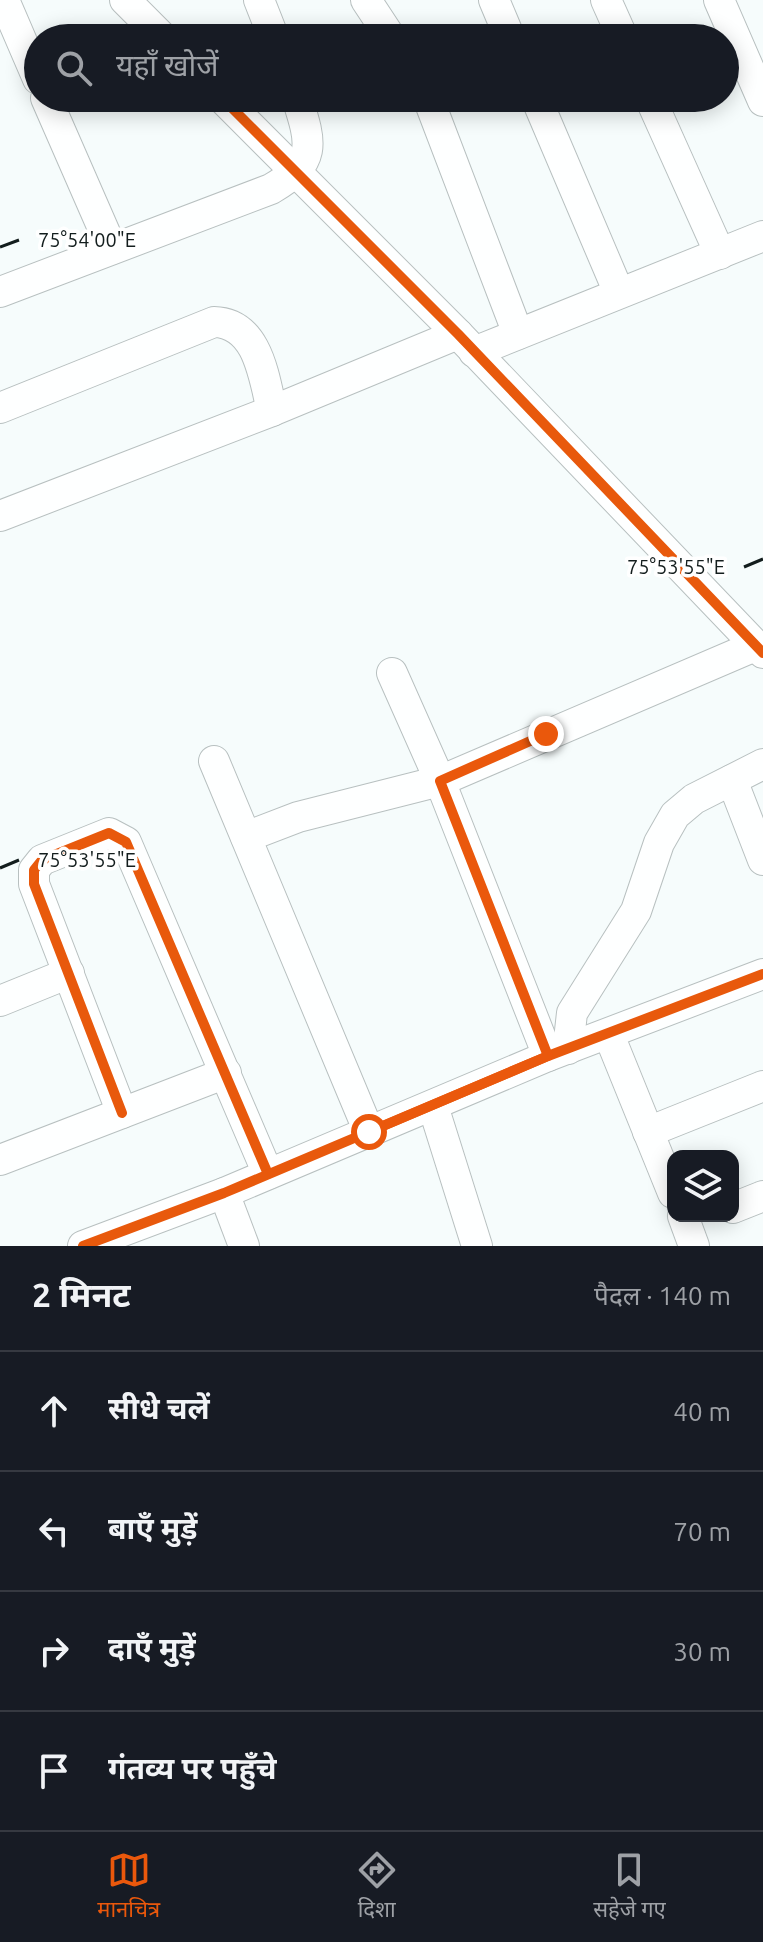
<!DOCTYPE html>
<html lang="hi">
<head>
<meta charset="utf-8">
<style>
	body { margin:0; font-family:Ubuntu,"Noto Sans Devanagari",sans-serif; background:#20242c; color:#f1f3f6 }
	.controls { position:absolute; right:24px; bottom:24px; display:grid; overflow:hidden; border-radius:16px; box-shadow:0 4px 20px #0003 }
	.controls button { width:72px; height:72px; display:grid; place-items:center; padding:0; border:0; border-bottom:2px solid #363941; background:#171b24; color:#f1f3f6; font:40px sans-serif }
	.stop { position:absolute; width:24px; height:24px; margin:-18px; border:6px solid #ea580c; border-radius:50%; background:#fff }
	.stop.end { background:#ea580c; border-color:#fff; box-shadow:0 2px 8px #0008 }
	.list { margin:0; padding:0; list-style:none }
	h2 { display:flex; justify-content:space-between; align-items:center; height:104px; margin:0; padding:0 32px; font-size:34px }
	h2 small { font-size:26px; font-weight:400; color:#9ea1a6 }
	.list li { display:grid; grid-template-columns:52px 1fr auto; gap:24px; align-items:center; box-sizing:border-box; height:120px; padding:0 32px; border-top:2px solid #363941 }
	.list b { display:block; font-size:30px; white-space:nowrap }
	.list em { font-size:26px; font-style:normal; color:#9ea1a6 }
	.icon { flex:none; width:44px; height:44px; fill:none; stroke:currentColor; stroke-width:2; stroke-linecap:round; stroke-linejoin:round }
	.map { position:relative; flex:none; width:763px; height:1246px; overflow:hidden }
	.search { position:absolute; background:#171b24; box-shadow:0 4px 20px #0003; left:24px; right:24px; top:24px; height:88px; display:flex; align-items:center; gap:20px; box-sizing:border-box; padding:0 28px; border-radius:44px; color:#9ea1a6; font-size:30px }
	.sheet { height:584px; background:#171b24 }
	nav { display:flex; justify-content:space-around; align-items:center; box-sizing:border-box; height:112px; border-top:2px solid #363941; background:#171b24; font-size:22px; color:#9ea1a6 }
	nav a { display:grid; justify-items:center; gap:4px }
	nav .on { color:#ea580c }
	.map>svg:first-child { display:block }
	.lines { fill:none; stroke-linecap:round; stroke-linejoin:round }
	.minor-casing { stroke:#b8c0c0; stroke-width:32 }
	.minor { stroke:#feffff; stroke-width:30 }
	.cycleway-casing { stroke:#fff; stroke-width:15 }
	.cycleway { stroke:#e8590c; stroke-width:10 }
	.route { stroke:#ea580c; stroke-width:10 }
	.ticks { fill:none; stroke:#131d1d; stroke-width:3 }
	.ticks-label { font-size:20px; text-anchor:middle; fill:#131d1d; stroke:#fff; stroke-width:7; stroke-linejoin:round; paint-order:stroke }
</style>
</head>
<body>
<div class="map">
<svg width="763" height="1246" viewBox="0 0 763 1246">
	<rect width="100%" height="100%" fill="#f6fcfc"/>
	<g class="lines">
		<defs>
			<g id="minor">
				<polyline points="4,0 38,79"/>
				<polyline points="125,0 163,38"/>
				<polyline points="259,0 274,38"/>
				<polyline points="366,0 391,38"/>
				<polyline points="494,0 510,38"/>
				<polyline points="606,0 623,38"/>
				<polyline points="719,0 763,101"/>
				<polyline points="46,98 112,249"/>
				<polyline points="222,98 458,334 763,653"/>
				<polyline points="428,98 518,334"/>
				<polyline points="536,98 619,293"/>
				<polyline points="650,98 720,254"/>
				<path d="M0 292 271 189C317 162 312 145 297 98"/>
				<polyline points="474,352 763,236"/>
				<path d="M0 408 214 322C258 323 264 377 272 411"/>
				<polyline points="0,516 272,411 458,334"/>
				<polyline points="392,673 440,781 548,1056"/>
				<polyline points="214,761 369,1132"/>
				<polyline points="732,780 763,860"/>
				<polyline points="246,837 298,817 440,781 755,646"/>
				<polyline points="0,1001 69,973"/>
				<polyline points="609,1035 673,1193"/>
				<polyline points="568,1049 572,1013 636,911 659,843 675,815 694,799 763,764"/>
				<polyline points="433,1106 477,1246"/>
				<polyline points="122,1113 34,884 34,870 42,860 109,833 126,842 268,1174"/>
				<polyline points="648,1132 763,1086"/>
				<polyline points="0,1160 226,1073"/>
				<polyline points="224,1193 244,1246"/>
				<polyline points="733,1208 763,1196"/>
				<polyline points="683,1216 694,1246"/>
				<polyline points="83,1246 224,1193 548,1056 763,974"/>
			</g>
		</defs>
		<use href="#minor" class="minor-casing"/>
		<use href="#minor" class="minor"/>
		<defs>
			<g id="cycleway">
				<polyline points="222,98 458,334 763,653"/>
				<polyline points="122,1113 34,884 34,870 42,860 109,833 126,842 268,1174"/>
				<polyline points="83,1246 224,1193 548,1056 763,974"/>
			</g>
		</defs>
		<use href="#cycleway" class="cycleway-casing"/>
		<use href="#cycleway" class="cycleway"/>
	</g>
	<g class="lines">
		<polyline class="route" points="369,1132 548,1056 440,781 546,734"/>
	</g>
	<path class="ticks" d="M0 247 19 240M744 567 763 559M0 868 19 860"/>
	<g class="ticks-label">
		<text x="87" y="247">75°54'00"E</text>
		<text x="676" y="574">75°53'55"E</text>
		<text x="87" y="867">75°53'55"E</text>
	</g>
</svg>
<div class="controls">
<button><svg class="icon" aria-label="layers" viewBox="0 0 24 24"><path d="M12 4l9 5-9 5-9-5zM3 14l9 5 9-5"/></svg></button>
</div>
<div class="stop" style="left:369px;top:1132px"></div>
<div class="stop end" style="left:546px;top:734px"></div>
<div class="search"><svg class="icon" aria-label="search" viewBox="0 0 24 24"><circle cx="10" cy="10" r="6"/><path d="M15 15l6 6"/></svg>यहाँ खोजें</div>
</div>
<section class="sheet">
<h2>2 मिनट<small>पैदल · 140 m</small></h2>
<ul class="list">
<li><svg class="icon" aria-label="ahead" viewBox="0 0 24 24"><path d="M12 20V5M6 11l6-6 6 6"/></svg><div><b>सीधे चलें</b></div><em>40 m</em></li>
<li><svg class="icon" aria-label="left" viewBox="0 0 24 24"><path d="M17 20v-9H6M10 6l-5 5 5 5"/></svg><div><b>बाएँ मुड़ें</b></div><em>70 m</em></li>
<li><svg class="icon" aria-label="right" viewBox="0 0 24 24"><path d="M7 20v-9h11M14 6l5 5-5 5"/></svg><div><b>दाएँ मुड़ें</b></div><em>30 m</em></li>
<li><svg class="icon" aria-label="arrive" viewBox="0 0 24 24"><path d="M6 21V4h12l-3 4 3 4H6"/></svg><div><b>गंतव्य पर पहुँचे</b></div></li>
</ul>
</section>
<nav>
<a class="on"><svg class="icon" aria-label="map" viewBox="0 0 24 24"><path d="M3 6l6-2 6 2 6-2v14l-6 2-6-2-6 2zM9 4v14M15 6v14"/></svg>मानचित्र</a>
<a><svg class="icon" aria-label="directions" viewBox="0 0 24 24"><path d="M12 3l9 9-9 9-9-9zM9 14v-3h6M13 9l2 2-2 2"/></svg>दिशा</a>
<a><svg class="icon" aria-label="saved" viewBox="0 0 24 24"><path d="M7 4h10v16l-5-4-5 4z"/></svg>सहेजे गए</a>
</nav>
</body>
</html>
